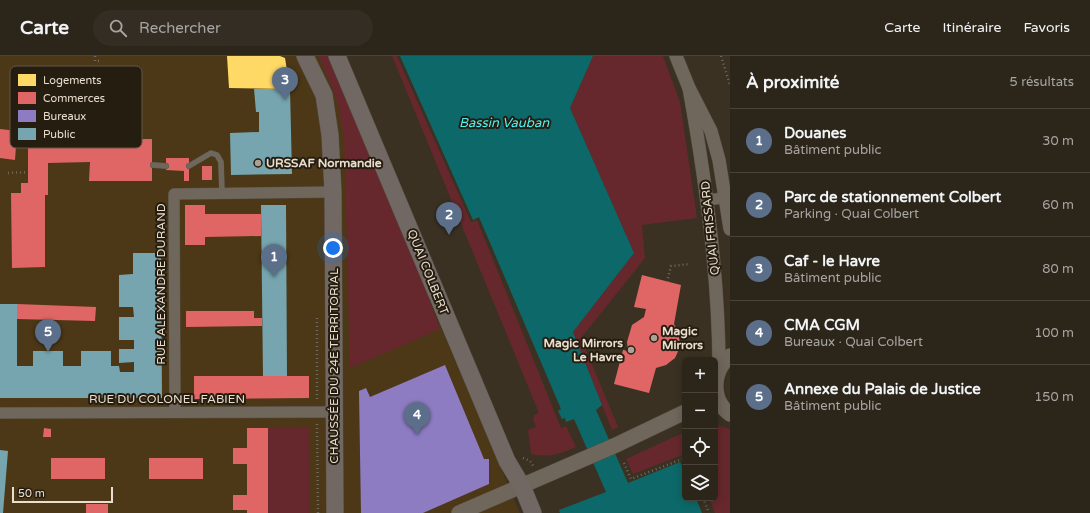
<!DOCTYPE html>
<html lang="fr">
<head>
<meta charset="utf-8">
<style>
	body { margin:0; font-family:"Varela Round",sans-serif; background:#342d23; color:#f1f3f6 }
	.controls { position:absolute; right:12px; bottom:12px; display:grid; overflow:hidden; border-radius:6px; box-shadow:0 2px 10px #0003 }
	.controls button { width:36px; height:36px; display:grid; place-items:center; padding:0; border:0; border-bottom:1px solid #484239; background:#2c251a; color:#f1f3f6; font:20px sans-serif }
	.scale { position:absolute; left:12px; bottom:10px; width:101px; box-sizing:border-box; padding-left:4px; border:2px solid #eadece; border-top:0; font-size:11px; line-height:14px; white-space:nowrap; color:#eadece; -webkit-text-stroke:3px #251d10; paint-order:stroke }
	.you { position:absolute; left:333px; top:192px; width:14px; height:14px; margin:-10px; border:3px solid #fff; border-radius:50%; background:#1a73e8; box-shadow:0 0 0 6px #1a73e833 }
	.badge { display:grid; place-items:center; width:26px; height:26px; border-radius:50%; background:#ea580c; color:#fff; font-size:13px; font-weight:700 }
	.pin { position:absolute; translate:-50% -33px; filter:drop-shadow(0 1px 2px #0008) }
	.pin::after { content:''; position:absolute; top:21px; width:14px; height:12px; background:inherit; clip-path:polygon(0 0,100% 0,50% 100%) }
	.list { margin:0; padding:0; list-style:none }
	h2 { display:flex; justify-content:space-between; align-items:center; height:52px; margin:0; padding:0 16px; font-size:17px }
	h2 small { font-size:13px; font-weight:400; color:#a6a5a2 }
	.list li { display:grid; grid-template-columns:26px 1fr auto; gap:12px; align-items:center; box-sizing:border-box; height:64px; padding:0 16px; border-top:1px solid #484239 }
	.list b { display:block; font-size:15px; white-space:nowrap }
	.list p { margin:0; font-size:13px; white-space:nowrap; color:#a6a5a2 }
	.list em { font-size:13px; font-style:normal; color:#a6a5a2 }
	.icon { flex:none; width:22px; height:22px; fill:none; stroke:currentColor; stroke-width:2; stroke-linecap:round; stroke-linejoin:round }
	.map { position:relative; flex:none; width:730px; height:457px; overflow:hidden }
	header { display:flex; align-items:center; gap:24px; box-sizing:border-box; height:56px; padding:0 20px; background:#2c251a; border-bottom:1px solid #484239 }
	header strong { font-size:19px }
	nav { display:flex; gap:22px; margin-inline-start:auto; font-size:14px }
	.search { width:280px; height:36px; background:#342d23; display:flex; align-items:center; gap:10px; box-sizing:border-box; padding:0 14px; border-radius:22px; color:#a6a5a2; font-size:15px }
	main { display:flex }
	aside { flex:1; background:#2c251a }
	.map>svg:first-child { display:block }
	.built { fill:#4c3816 }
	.green { fill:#66282c }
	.water { fill:#0d6969 }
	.homes { fill:#ffd966 }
	.shops { fill:#e06666 }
	.offices { fill:#8e7cc3 }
	.public { fill:#76a5af }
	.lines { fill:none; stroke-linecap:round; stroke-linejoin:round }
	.service-casing { stroke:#544c3f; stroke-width:6 }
	.minor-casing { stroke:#544c3f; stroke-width:12 }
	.tertiary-casing { stroke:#544c3f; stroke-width:14 }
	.secondary-casing { stroke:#544c3f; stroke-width:16 }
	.primary-casing { stroke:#544c3f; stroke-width:18 }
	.path { stroke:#70695f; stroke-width:2.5; stroke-dasharray:1 3; stroke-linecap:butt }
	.service { stroke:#6f675c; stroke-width:5.5 }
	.minor { stroke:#6f675c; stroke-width:11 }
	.tertiary { stroke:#6f675c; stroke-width:13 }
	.secondary { stroke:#6f675c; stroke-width:15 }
	.primary { stroke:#716763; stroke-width:17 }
	.poi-dot { fill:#aca192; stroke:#251d10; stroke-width:1.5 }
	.labels { text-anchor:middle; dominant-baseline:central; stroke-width:4; stroke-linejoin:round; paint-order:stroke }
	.poi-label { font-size:12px; font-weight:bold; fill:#eadece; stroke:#251d10; text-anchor:start }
	.street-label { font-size:12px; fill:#eadece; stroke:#251d10 }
	.water-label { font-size:13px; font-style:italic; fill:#4cf1f4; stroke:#251d10 }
	.key { fill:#251d10; stroke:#605749; stroke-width:1 }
	.key-label { font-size:11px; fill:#eadece }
</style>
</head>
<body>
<header>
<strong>Carte</strong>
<div class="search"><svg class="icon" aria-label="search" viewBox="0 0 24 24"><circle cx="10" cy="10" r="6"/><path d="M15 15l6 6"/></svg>Rechercher</div>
<nav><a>Carte</a><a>Itinéraire</a><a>Favoris</a></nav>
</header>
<main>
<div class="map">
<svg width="730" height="457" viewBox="0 0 730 457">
	<rect width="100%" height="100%" fill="#3a3122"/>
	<polygon class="built" points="0,0 325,0 520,457 0,457"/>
	<g class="green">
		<polygon points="319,0 331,0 419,216 440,273 350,312 344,80 337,44"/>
		<path d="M392 0H397L471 166 477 164 561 372 566 370 576 391C560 398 548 402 531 398L528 374 536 371 533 364 534 359 539 357Z"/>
		<polygon points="593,0 663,0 680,46 697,162 642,169 645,202 581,282 618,371 612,374 573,276 634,197 570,52"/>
		<polygon points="715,369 730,373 730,457 715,457 709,442 715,442"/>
		<rect x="268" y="372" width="41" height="85"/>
		<polygon points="685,376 685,398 633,418 626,403"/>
	</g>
	<polygon class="water" points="400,0 593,0 570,52 634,197 573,276 602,349 596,354 628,427 680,406 685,416 685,442 696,442 702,457 560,457 559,454 606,436 574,363 566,366 565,362 562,363 558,355 561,353 479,161 473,164"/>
	<polygon class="homes" points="227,0 280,0 285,2 290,33 229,32"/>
	<g class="shops">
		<polygon points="0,73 17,75 15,104 0,102"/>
		<polygon points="152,83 152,125 89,125 90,106 48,107 48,139 45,139 45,211 12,212 11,137 21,137 21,127 28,127 28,84"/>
		<polygon points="166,102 189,102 189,125 184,125 184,115 166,114"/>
		<rect x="202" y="110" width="10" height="14"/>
		<polygon points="185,149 205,149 205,158 261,158 261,180 205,181 205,189 185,189"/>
		<polygon points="642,219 681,229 674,268 679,278 680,291 675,302 666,309 656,312 649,337 614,328 623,294 628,295 627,286 632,269 644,261 646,253 634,251"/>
		<polygon points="17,248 96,251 95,265 17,263"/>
		<polygon points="186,255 254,255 254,262 262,262 262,270 186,271"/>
		<polygon points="194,320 309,320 309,342 194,343"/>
		<polygon points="44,372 51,373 51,381 43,381"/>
		<polygon points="247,372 268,372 268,457 247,457 247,454 233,454 233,439 247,439 247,408 233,408 233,392 247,392"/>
		<rect x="51" y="402" width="54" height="21"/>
		<rect x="149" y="402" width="54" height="21"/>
		<rect x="86" y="448" width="22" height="9"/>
	</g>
	<polygon class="offices" points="445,309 484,403 489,403 489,428 423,457 361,457 359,335 366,332 370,341"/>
	<g class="public">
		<polygon points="254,33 290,33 292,118 231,119 230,77 259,76 259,56 256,56"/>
		<polygon points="261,149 286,149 287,320 263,320"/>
		<polygon points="133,197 161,197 162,342 0,342 0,248 17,248 17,310 33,310 33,295 63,295 63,310 81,310 81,295 111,295 111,310 119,310 120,316 134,316 134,306 119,307 119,293 134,293 134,284 119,284 119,261 134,261 133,251 119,251 119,219 133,218"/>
		<polygon points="0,394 8,395 3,457 0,457"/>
	</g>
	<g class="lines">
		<defs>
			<g id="service">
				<polyline points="153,109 166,110"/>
				<polyline points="189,110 211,97 217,99 221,106 222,137"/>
			</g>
			<g id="minor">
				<polyline points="708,144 730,141"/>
				<polyline points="175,356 174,138 333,136"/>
				<polyline points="0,357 335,356"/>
			</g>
			<g id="tertiary">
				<polyline points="676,0 689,32 711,75 719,104 730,173"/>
				<path d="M689 32C706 125 719 219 719 313"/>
			</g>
			<g id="secondary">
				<path d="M730 300C712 315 710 344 730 358"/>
				<polyline points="459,457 616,389 685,356"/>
			</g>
			<g id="primary">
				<polyline points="305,0 324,39 330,79 333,136 335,457"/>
				<polyline points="337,0 507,405 522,430 533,457"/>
			</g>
		</defs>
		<use href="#service" class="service-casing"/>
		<use href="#minor" class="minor-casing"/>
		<use href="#tertiary" class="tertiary-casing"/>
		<use href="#secondary" class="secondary-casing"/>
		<use href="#primary" class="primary-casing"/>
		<g class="path">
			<polyline points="95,0 95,5 100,5"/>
			<polyline points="721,0 730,29"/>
			<polyline points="8,117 28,116"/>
			<polyline points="667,226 671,210 690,208"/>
			<polyline points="317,262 317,345"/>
			<polyline points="317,368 318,457"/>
			<polyline points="523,402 530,405 534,411"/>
			<polyline points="624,407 631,423 685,402"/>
			<polyline points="703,442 709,457"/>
		</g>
		<use href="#service" class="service"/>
		<use href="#minor" class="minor"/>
		<use href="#tertiary" class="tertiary"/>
		<use href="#secondary" class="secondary"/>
		<use href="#primary" class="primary"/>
	</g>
	<g class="poi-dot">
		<circle cx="258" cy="107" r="4"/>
		<circle cx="654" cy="282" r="4"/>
		<circle cx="631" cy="294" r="4"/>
	</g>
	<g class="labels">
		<g class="poi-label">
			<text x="266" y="107">URSSAF Normandie</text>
			<text x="662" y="275">Magic<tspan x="662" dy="14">Mirrors</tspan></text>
			<text x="623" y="287" text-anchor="end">Magic Mirrors<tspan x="623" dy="14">Le Havre</tspan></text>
		</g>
		<g class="street-label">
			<text transform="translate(710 172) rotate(-96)">QUAI FRISSARD</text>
			<text transform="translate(428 216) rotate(68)">QUAI COLBERT</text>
			<text transform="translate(161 228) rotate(-90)">RUE ALEXANDRE DURAND</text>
			<text transform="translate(334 310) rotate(-90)">CHAUSSÉE DU 24E TERRITORIAL</text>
			<text x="167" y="343">RUE DU COLONEL FABIEN</text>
		</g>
		<g class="water-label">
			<text x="504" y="67">Bassin Vauban</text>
		</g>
	</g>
	<rect x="10" y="10" width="132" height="82" rx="6" class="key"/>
	<rect x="18" y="18" width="18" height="12" fill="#ffd966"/>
	<rect x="18" y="36" width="18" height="12" fill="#e06666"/>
	<rect x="18" y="54" width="18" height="12" fill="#8e7cc3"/>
	<rect x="18" y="72" width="18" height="12" fill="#76a5af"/>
	<g class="key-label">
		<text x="43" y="28">Logements</text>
		<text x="43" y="46">Commerces</text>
		<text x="43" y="64">Bureaux</text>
		<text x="43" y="82">Public</text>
	</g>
</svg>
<div class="controls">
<button>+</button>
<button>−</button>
<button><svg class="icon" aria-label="locate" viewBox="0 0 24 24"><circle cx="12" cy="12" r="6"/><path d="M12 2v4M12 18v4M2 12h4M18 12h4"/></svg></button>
<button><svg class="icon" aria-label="layers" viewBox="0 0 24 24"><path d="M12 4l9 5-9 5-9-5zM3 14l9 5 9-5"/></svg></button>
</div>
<div class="scale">50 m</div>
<div class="you"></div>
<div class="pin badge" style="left:274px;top:221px;background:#5c6f8a">1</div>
<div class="pin badge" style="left:449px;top:179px;background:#5c6f8a">2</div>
<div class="pin badge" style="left:285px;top:44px;background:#5c6f8a">3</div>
<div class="pin badge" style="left:417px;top:379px;background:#5c6f8a">4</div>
<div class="pin badge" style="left:48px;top:296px;background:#5c6f8a">5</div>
</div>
<aside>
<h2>À proximité<small>5 résultats</small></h2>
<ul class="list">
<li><span class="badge" style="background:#5c6f8a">1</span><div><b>Douanes</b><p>Bâtiment public</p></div><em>30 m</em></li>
<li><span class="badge" style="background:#5c6f8a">2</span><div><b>Parc de stationnement Colbert</b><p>Parking · Quai Colbert</p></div><em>60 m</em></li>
<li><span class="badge" style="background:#5c6f8a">3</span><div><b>Caf - le Havre</b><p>Bâtiment public</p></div><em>80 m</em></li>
<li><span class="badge" style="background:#5c6f8a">4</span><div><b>CMA CGM</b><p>Bureaux · Quai Colbert</p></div><em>100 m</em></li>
<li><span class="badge" style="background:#5c6f8a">5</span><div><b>Annexe du Palais de Justice</b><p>Bâtiment public</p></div><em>150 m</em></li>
</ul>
</aside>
</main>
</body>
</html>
